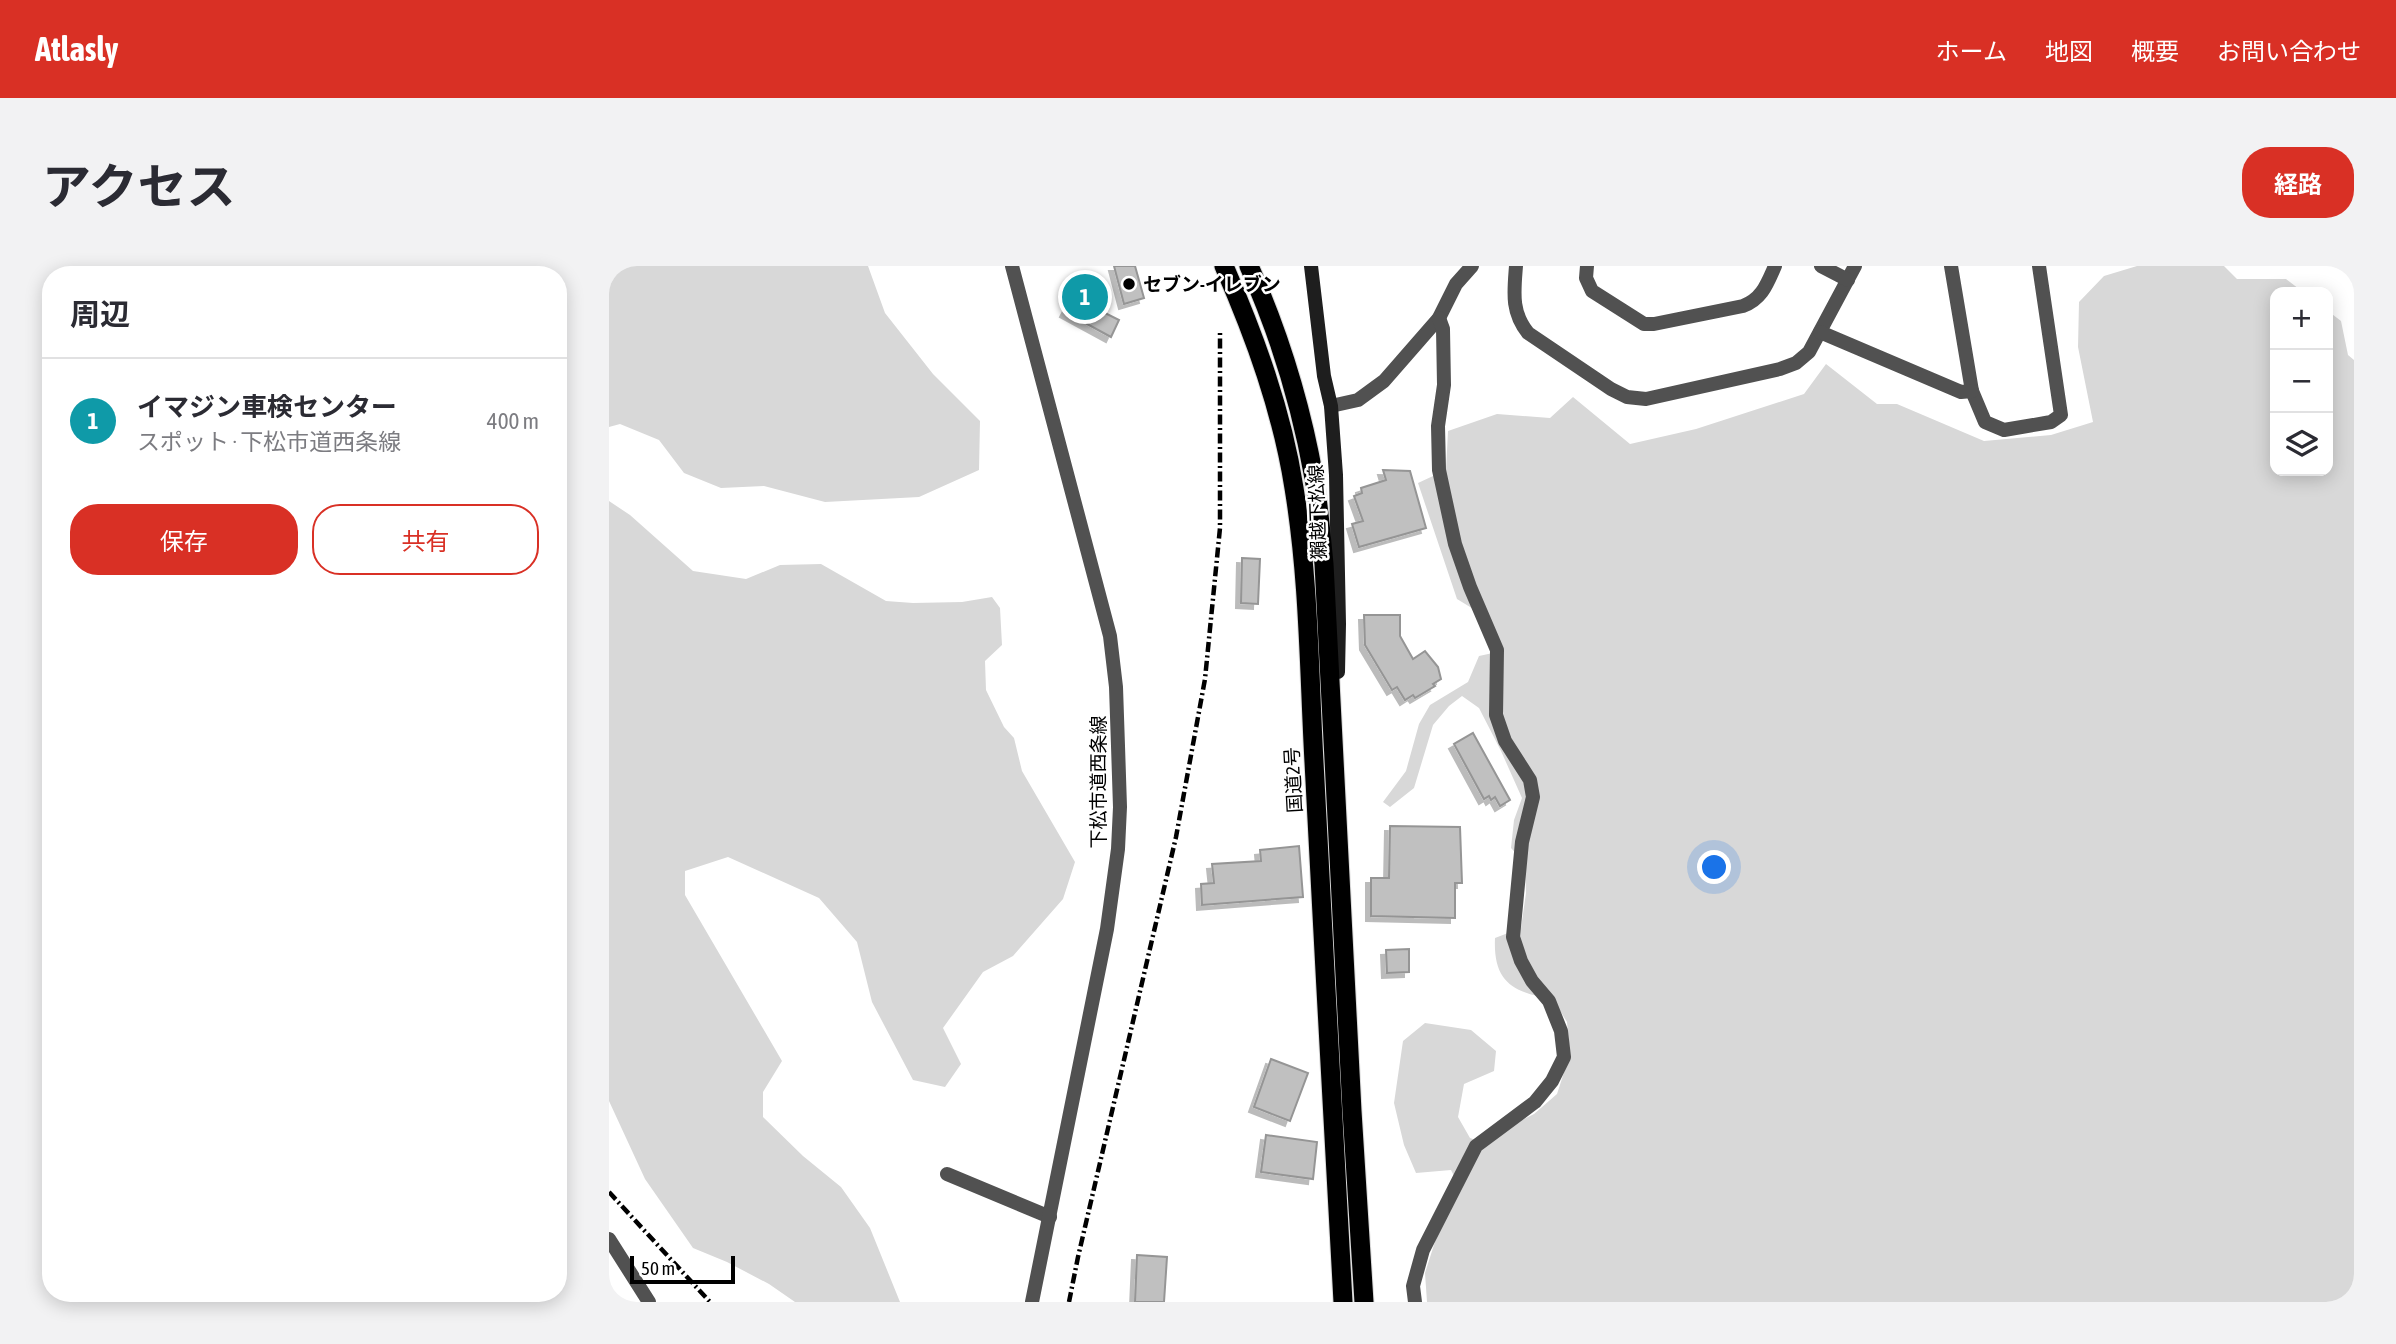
<!DOCTYPE html>
<html lang="ja">
<head>
<meta charset="utf-8">
<style>
	body { margin:0; font-family:"Asap Condensed","Noto Sans JP",sans-serif; background:#f2f2f3; color:#2b2b33 }
	.controls { position:absolute; right:21px; top:21px; display:grid; overflow:hidden; border-radius:14px; box-shadow:0 4px 18px #0003 }
	.controls button { width:63px; height:63px; display:grid; place-items:center; padding:0; border:0; border-bottom:2px solid #e1e1e2; background:#fff; color:#2b2b33; font:35px sans-serif }
	.scale { position:absolute; left:21px; bottom:18px; width:105px; box-sizing:border-box; padding-left:7px; border:4px solid #000; border-top:0; font-size:19px; line-height:24px; white-space:nowrap; color:#000; -webkit-text-stroke:5px #fff; paint-order:stroke }
	.you { position:absolute; left:1106px; top:602px; width:24px; height:24px; margin:-18px; border:5px solid #fff; border-radius:50%; background:#1a73e8; box-shadow:0 0 0 10px #1a73e833 }
	.badge { display:grid; place-items:center; width:46px; height:46px; border-radius:50%; background:#d93025; color:#fff; font-size:23px; font-weight:700 }
	.pin { position:absolute; translate:-50% -50%; border:4px solid #fff; box-shadow:0 2px 7px #0006 }
	.list { margin:0; padding:0; list-style:none }
	h2 { display:flex; justify-content:space-between; align-items:center; height:91px; margin:0; padding:0 28px; font-size:30px }
	h2 small { font-size:23px; font-weight:400; color:#7c7c81 }
	.list li { display:grid; grid-template-columns:46px 1fr auto; gap:21px; align-items:center; box-sizing:border-box; height:126px; padding:0 28px; border-top:2px solid #e1e1e2 }
	.list b { display:block; font-size:26px; white-space:nowrap }
	.list p { margin:0; font-size:23px; white-space:nowrap; color:#7c7c81 }
	.list em { font-size:23px; font-style:normal; color:#7c7c81 }
	.actions { display:flex; gap:14px; padding:21px 28px }
	.actions a { flex:1; padding:16px 0; border:2px solid #d93025; border-radius:28px; text-align:center; font-size:24px; color:#d93025 }
	.actions .main { background:#d93025; color:#fff }
	.icon { flex:none; width:38px; height:38px; fill:none; stroke:currentColor; stroke-width:2; stroke-linecap:round; stroke-linejoin:round }
	.map { position:relative; flex:none; width:1745px; height:1036px; overflow:hidden; border-radius:28px }
	header { display:flex; align-items:center; gap:42px; box-sizing:border-box; height:98px; padding:0 35px; background:#d93025; color:#fff }
	header strong { font-size:33px }
	nav { display:flex; gap:38px; margin-inline-start:auto; font-size:24px }
	.intro { display:flex; align-items:center; justify-content:space-between; box-sizing:border-box; height:168px; padding:0 42px }
	h1 { margin:0; font-size:49px }
	.button { padding:18px 32px; border-radius:28px; background:#d93025; color:#fff; font-size:24px; font-weight:700 }
	main { display:flex; gap:42px; padding:0 42px }
	aside { flex:1; background:#fff; border-radius:28px; box-shadow:0 4px 18px #0003 }
	.map>svg:first-child { display:block }
	.green { fill:#d8d8d8 }
	.building { fill:#c0c0c0; stroke:#959595; stroke-width:2; filter:url(#shadow) }
	.lines { fill:none; stroke-linecap:round; stroke-linejoin:round }
	.trunk-casing { stroke:#dbdbdb; stroke-width:21 }
	.minor { stroke:#515151; stroke-width:14 }
	.tertiary { stroke:#515151; stroke-width:14 }
	.secondary { stroke:#1e1e1e; stroke-width:14 }
	.trunk { stroke:#000; stroke-width:19 }
	.rail { stroke:#000; stroke-width:4.5; stroke-dasharray:10 3.5 2 3.5; stroke-linecap:butt }
	.poi-dot { fill:#000; stroke:#fff; stroke-width:2.5 }
	.labels { text-anchor:middle; dominant-baseline:central; stroke-width:5; stroke-linejoin:round; paint-order:stroke }
	.poi-label { font-size:19px; font-weight:bold; fill:#000; stroke:#fff; text-anchor:start }
	.street-label { font-size:19px; fill:#000; stroke:#fff }
</style>
</head>
<body>
<header>
<strong>Atlasly</strong>
<nav><a>ホーム</a><a>地図</a><a>概要</a><a>お問い合わせ</a></nav>
</header>
<div class="intro"><h1>アクセス</h1><a class="button">経路</a></div>
<main>
<aside>
<h2>周辺<small></small></h2>
<ul class="list">
<li><span class="badge" style="background:#0f9aa8">1</span><div><b>イマジン車検センター</b><p>スポット · 下松市道西条線</p></div><em>400 m</em></li>
</ul>
<div class="actions"><a class="main">保存</a><a>共有</a></div>
</aside>
<div class="map">
<svg width="1745" height="1036" viewBox="0 0 1745 1036">
	<defs>
		<filter id="shadow"><feDropShadow dx="-5" dy="5" stdDeviation="0" flood-color="#0004"/></filter>
	</defs>
	<rect width="100%" height="100%" fill="#fff"/>
	<g class="green">
		<polygon points="0,0 259,0 276,47 324,108 371,155 370,204 310,231 216,236 155,220 112,222 75,207 50,174 11,158 0,161"/>
		<path d="M1528 0H1615L1628 13H1677L1694 26H1666V205H1719V45L1732 55 1739 89 1745 94V1036H818L816 1007 831 960 851 922 842 904 807 907 795 879 785 837 794 775 816 757 862 764 887 785 885 805 855 818 849 851 861 872 878 878 901 860 925 848 948 828 961 788 958 756 944 733C904 727 884 716 886 672L912 662 917 627 916 597 902 582 905 554 913 532 892 485 870 442 853 430 840 440 824 459 805 522 781 541 774 536 797 505 810 458 821 439 859 416 870 390 893 385 879 352 848 333 809 217 837 204 839 165 888 148 941 152 964 131 1021 178 1087 163 1195 128 1217 98 1268 138H1288L1375 175 1442 169 1484 156 1469 81 1470 36 1495 10Z"/>
		<polygon points="0,235 21,249 84,305 137,313 171,299 212,298 277,335 304,337 353,336 383,331 391,342 393,379 376,395 377,424 395,461 405,472 413,505 466,596 454,633 404,690 374,706 334,762 352,798 336,821 304,814 263,736 248,676 210,632 119,591 76,605 76,629 173,795 154,826 154,851 194,890 232,921 261,962 291,1036 186,1036 160,1018 118,996 84,982 36,913 0,835"/>
	</g>
	<g class="building">
		<polygon points="505,0 526,0 535,32 515,38"/>
		<polygon points="477,6 496,16 484,41 510,54 502,71 456,46"/>
		<polygon points="774,204 801,205 817,262 750,281 743,258 754,255 745,230 753,227 752,222 777,214"/>
		<polygon points="633,292 651,293 649,338 632,337"/>
		<polygon points="755,349 791,349 791,370 804,393 816,385 829,401 832,413 824,418 826,420 806,432 804,429 796,434 788,421 783,424 756,379"/>
		<polygon points="864,467 901,534 891,540 886,531 882,534 880,530 875,533 845,478"/>
		<polygon points="781,560 851,561 853,617 846,617 846,652 762,650 762,612 780,612"/>
		<polygon points="690,580 694,631 593,639 592,618 605,617 603,598 652,595 651,584"/>
		<polygon points="800,683 800,706 778,707 777,684"/>
		<polygon points="662,793 699,807 681,855 645,841"/>
		<polygon points="657,869 708,876 704,913 652,906"/>
		<polygon points="528,989 558,991 555,1036 526,1036"/>
	</g>
	<g class="lines">
		<defs>
			<g id="trunk">
				<path d="M615 0C646 71 673 145 685 222 700 313 700 405 705 496 715 676 723 856 734 1036"/>
				<path d="M640 0C670 67 692 139 705 212 710 240 712 269 715 298L743 845 755 1036"/>
			</g>
		</defs>
		<use href="#trunk" class="trunk-casing"/>
		<g class="minor">
			<path d="M907 0C905 26 902 46 919 67L1002 123 1018 131 1037 133 1171 103 1187 97 1200 86 1246 0"/>
			<path d="M978 0 977 12 983 25 1035 58H1045L1134 40C1153 33 1158 18 1166 0"/>
			<polyline points="1212,0 1239,14"/>
			<polyline points="1342,0 1363,125 1376,156 1395,164 1442,156 1452,149 1430,0"/>
			<polyline points="1211,66 1352,126 1363,125"/>
			<polyline points="722,140 749,134 775,115 830,52 847,18 863,0"/>
			<polyline points="338,908 441,951"/>
			<polyline points="0,973 40,1036"/>
			<polyline points="806,1036 804,1020 814,984 867,880 926,836 943,815 955,791 952,765 940,735 923,715 912,695 904,671 913,576 924,531 921,514 896,475 887,449 888,384 861,321 846,278 830,204 829,160 835,119 834,63 830,52"/>
		</g>
		<polyline class="tertiary" points="403,0 501,370 507,421 509,480 511,541 509,583 498,663 423,1036"/>
		<polyline class="secondary" points="702,0 715,110 722,140 727,209 730,358 729,406"/>
		<use href="#trunk" class="trunk"/>
		<g class="rail">
			<polyline points="0,926 101,1036"/>
			<polyline points="460,1036 469,991 567,571 596,413 611,262 611,64"/>
		</g>
	</g>
	<circle class="poi-dot" cx="520" cy="18" r="7"/>
	<g class="labels">
		<g class="poi-label">
			<text x="534" y="18">セブン-イレブン</text>
		</g>
		<g class="street-label">
			<text transform="translate(708 246) rotate(-92)">獺越下松線</text>
			<text transform="translate(684 514) rotate(-93)">国道2号</text>
			<text transform="translate(489 516) rotate(-90)">下松市道西条線</text>
		</g>
	</g>
</svg>
<div class="controls">
<button>+</button>
<button>−</button>
<button><svg class="icon" aria-label="layers" viewBox="0 0 24 24"><path d="M12 4l9 5-9 5-9-5zM3 14l9 5 9-5"/></svg></button>
</div>
<div class="scale">50 m</div>
<div class="you"></div>
<div class="pin badge" style="left:476px;top:31px;background:#0f9aa8">1</div>
</div>
</main>
</body>
</html>
